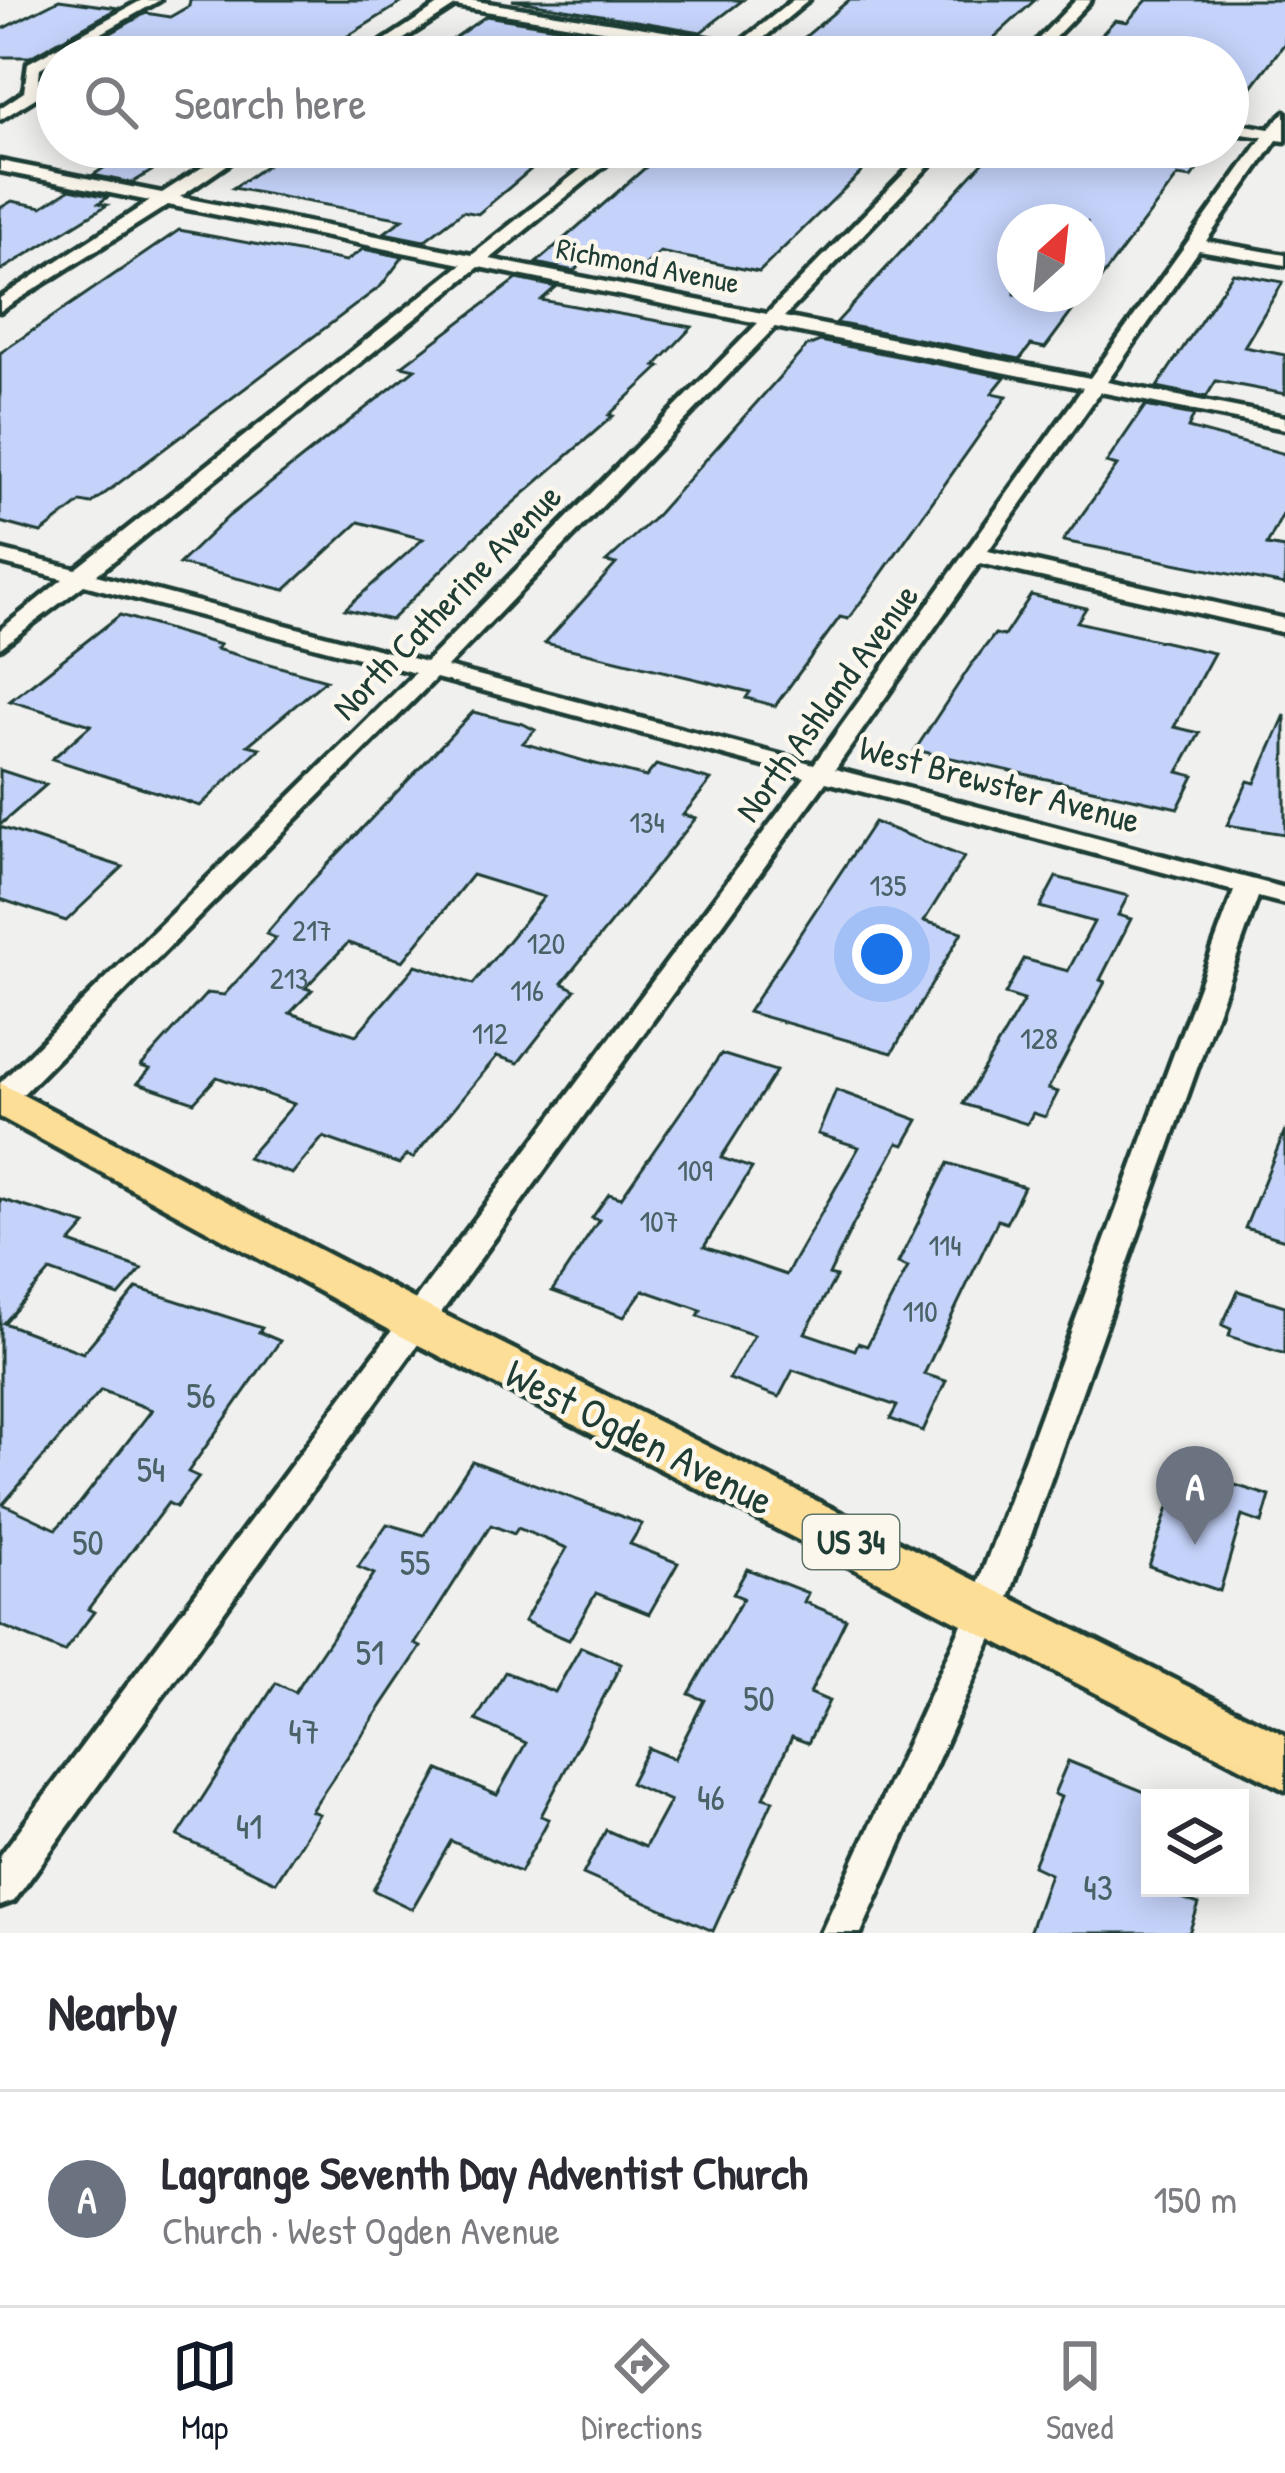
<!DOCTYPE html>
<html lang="en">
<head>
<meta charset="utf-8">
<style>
	body { margin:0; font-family:"Patrick Hand",sans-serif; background:#f2f2f3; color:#2b2b33 }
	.controls { position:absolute; right:36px; bottom:36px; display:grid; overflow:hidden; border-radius:0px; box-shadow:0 6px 30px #0003 }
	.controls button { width:108px; height:108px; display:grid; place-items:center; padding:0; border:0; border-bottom:3px solid #e1e1e2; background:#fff; color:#2b2b33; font:60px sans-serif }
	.compass { position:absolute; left:997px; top:204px; width:108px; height:108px; border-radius:50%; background:#fff; box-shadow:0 6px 30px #0003; rotate:27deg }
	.you { position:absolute; left:882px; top:954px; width:42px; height:42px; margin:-30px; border:9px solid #fff; border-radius:50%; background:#1a73e8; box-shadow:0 0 0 18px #1a73e833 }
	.badge { display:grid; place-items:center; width:78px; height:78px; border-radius:50%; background:#111827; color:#fff; font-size:39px; font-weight:700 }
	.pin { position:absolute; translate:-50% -99px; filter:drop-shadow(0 3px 6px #0008) }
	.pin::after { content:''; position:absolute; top:63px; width:42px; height:36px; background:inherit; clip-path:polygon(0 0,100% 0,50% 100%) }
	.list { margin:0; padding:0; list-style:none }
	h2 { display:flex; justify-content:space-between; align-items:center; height:156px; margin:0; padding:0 48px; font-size:51px }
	h2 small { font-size:39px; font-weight:400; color:#7c7c81 }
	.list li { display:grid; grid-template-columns:78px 1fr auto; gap:36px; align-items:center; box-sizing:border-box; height:216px; padding:0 48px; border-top:3px solid #e1e1e2 }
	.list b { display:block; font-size:45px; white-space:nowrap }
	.list p { margin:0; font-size:39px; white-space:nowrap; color:#7c7c81 }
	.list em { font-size:39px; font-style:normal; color:#7c7c81 }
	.icon { flex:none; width:66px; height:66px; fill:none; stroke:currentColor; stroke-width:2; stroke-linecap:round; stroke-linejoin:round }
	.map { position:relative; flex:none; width:1285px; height:1933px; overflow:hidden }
	.search { position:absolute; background:#fff; box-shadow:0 6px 30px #0003; left:36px; right:36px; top:36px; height:132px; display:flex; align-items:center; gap:30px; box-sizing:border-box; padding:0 42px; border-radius:66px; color:#7c7c81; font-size:45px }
	.sheet { height:372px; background:#fff }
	nav { display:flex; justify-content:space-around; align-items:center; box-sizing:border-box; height:168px; border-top:3px solid #e1e1e2; background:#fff; font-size:33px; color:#7c7c81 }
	nav a { display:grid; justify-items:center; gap:6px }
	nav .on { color:#111827 }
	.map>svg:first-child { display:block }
	.building { fill:#c5d3fa; stroke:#1f3d34; stroke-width:3; fill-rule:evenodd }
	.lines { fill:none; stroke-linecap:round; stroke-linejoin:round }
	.street-casing { stroke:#1f3d34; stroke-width:9 }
	.primary-casing { stroke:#1f3d34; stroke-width:9 }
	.street { fill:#fbf7ec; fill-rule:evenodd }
	.primary { fill:#fcde96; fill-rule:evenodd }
	.labels { text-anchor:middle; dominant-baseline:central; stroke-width:9; stroke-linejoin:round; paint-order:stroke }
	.far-street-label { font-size:30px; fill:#1f3d34; stroke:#fbf7ec }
	.number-label { font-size:30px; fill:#486266 }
	.shield { fill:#fbf7ec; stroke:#61756b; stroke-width:3 }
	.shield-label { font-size:33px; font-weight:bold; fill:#1f3d34 }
	.street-label { font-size:36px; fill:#1f3d34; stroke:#fbf7ec }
	.near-number-label { font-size:36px; fill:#486266 }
	.near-street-label { font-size:42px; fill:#1f3d34; stroke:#fbf7ec }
</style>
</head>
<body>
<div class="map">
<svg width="1285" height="1933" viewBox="0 0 1285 1933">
	<rect width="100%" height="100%" fill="#f0f0ef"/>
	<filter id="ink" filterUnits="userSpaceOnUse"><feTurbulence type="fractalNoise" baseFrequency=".00833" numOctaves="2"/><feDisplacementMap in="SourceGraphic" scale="24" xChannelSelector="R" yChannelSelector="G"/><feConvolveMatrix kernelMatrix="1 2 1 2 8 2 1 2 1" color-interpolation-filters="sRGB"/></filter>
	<g filter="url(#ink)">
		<g class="building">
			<polygon points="59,0 118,8 30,57 0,57 0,30"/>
			<polygon points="190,0 406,0 314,57 69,57 146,13 170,17 189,6"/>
			<polygon points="512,0 743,0 701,32"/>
			<polygon points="849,0 1035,0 973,57 891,57 800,41"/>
			<polygon points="1147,0 1285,0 1285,43 1228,118 1228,57 1139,51 1134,57 1081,57 1115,20 1127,22"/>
			<polygon points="486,16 681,47 668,57 607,49 595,57 504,41 490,50 447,43"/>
			<polygon points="294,147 374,159 393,147 488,159 504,147 548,155 478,214 463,211 424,241 384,233 403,219 233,188"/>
			<polygon points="669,147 847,147 881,153 759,272 660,252 643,267 591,257 574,271 536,263"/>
			<polygon points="997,147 1164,147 1209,154 1191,178 1178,176 1087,297 1087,222 1039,215 1033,222 1015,222 1015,294 1085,294 1045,348 1031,345 1020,359 836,323"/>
			<polygon points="128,152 168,161 132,183 93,175"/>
			<polygon points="70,189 108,197 99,203 107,205 0,271 0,208 12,201 42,207"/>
			<polygon points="179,230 346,261 363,249 403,257 381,286 91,504 81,502 41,533 0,522 0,353"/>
			<polygon points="1233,273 1283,282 1244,347 1285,355 1285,394 1216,381 1206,397 1157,387"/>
			<polygon points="517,279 556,287 541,300 692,327 655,366 660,367 609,415 613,416 481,531 391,620 345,609 423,539 359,522 285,590 179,564 229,516 415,369 402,366"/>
			<polygon points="820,341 1005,377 992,393 1007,396 870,590 848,619 840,617 775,706 746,698 750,692 545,643 616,564 606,562 653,519 807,346"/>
			<polygon points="1145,406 1194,415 1188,428 1285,454 1285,510 1267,545 1285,548 1285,585 1063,541 1117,466 1106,463"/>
			<polygon points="1031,595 1086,608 1077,622 1214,653 1174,727 1200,733 1178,772 1194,776 1178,808 915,750 971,665 995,634 1004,636"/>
			<polygon points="120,615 220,645 216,649 326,680 248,745 260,748 200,806 52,759 91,725 10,701"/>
			<path d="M473 712 523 724 535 730 523 743 584 761 646 777 656 765 711 780 683 815 696 818 562 983 575 990 518 1063 497 1056 413 1158 406 1155 399 1164 323 1137 292 1174 247 1158 294 1104 217 1077 194 1102 138 1083 150 1069 141 1066 207 993 224 995 276 938 266 934 308 885ZM472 875 544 897 473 984 416 965 356 1035 290 1013 312 990 305 988 348 943 403 961Z"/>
			<polygon points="1285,715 1285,834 1227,825 1248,781 1255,783"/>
			<polygon points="0,770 46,785 0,825"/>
			<polygon points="874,822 964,857 924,921 962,932 892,1053 748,1012"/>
			<polygon points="0,827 123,867 66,921 0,899"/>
			<polygon points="1056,877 1128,896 1118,915 1131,919 1100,980 1105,982 1048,1089 1058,1092 1045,1117 1033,1113 1027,1124 963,1104 1024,1000 1005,994 1024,959 1068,971 1094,922 1040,907"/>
			<polygon points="721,1054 776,1071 721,1158 752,1168 704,1247 786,1275 859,1147 818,1134 836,1090 918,1120 904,1145 898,1143 853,1225 829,1275 836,1277 805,1333 855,1350 858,1343 867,1346 908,1267 898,1263 948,1163 1024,1187 1006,1223 998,1220 924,1374 946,1381 923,1431 890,1419 897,1406 793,1370 779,1397 729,1379 754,1335 698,1316 701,1310 643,1290 624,1317 552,1291 599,1220 592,1218 609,1194 621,1198"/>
			<polygon points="1285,1130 1285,1240 1245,1228"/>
			<path d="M0 1199 86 1225 70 1243 142 1269 119 1296 50 1271 4 1323 83 1353 137 1288 262 1328 259 1332 280 1341 188 1472 199 1477 176 1507 168 1503 88 1609 94 1612 64 1652 0 1625ZM101 1390 152 1410 80 1503 56 1529 3 1504Z"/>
			<polygon points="1238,1291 1285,1306 1285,1354 1229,1336 1231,1329 1222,1325"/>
			<polygon points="472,1461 642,1524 630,1544 678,1563 649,1614 596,1593 569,1640 524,1621 567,1548 518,1528 514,1534 491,1525 415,1644 421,1647 311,1811 319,1814 276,1882 178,1836 276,1683 295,1692 374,1574 358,1567 387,1524 424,1535"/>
			<polygon points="1181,1468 1270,1496 1262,1523 1242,1516 1220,1591 1149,1566"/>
			<polygon points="747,1569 808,1593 804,1602 846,1619 810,1693 829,1701 808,1743 792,1737 764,1797 773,1800 713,1931 583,1874 606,1830 645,1847 670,1801 630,1783 648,1748 674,1759 704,1700 689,1694 743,1598 733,1594"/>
			<polygon points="581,1647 621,1664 541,1816 549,1819 520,1872 451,1841 412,1909 373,1890 439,1770 497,1795 526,1743 476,1720 505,1672 555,1692"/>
			<polygon points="1068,1761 1150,1794 1150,1888 1199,1904 1189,1933 1029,1933 1050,1874 1033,1866 1061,1797 1054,1794"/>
		</g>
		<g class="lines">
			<defs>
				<g id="street">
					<polygon points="142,0 160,0 40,68 37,97 0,120 0,108 24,92 28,63"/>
					<polygon points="435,0 469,0 739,43 793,0 809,0 754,46 804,57 745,53 730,57 730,51 455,6 376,57 359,57 440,4"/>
					<polygon points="1076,0 1091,0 1036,57 1021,57"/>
					<path d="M1285 112V141L1277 140 1206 241 1285 255V265L1199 250 1107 382 1285 417V429L1100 392 988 551 1285 619V633L980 563 835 769 1285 888V904L1258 897 1004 1611 861 1933H821L968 1611 1234 891 826 782 14 1901 0 1906V1856L805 777 436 678 10 1107 0 1110V1083L415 673 84 585 0 648V630L63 579 0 563V550L76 569 462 264 168 205 0 311V298L150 201 0 171V161L162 193 234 147H253L180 197 472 255 609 147H627L490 259 767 314 930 147H947L784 317 1090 378 1263 137 1228 132V122L1269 129ZM479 267 758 323 426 662 96 575ZM775 327 1083 388 814 764 447 667Z"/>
				</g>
				<polygon id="primary" points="0,1083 433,1309 1285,1735 1285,1790 399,1335 0,1117"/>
			</defs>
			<use href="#street" class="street-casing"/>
			<use href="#primary" class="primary-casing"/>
			<use href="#street" class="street"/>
			<use href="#primary" class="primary"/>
		</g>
	</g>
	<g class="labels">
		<g class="far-street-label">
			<text transform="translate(648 265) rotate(11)">Richmond Avenue</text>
		</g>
		<g class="number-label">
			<text x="647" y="822">134</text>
			<text x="888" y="885">135</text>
			<text x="312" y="930">217</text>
			<text x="546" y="943">120</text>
			<text x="289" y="978">213</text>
			<text x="527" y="990">116</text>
			<text x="490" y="1033">112</text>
			<text x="1039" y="1038">128</text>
			<text x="695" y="1170">109</text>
			<text x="659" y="1221">107</text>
			<text x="945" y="1245">114</text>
			<text x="920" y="1311">110</text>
		</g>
		<rect class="shield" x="803" y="1515" width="96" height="54" rx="9"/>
		<g class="shield-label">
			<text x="851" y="1542">US 34</text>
		</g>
		<g class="street-label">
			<text transform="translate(446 601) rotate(-46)">North Catherine Avenue</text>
			<text transform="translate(826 702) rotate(-54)">North Ashland Avenue</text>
			<text transform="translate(1000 783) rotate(15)">West Brewster Avenue</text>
		</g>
		<g class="near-number-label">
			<text x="201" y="1394">56</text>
			<text x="151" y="1468">54</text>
			<text x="88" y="1541">50</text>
			<text x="415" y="1561">55</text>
			<text x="370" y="1651">51</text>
			<text x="759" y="1697">50</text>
			<text x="304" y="1730">47</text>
			<text x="711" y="1796">46</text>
			<text x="249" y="1825">41</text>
			<text x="1098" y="1886">43</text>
		</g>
		<g class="near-street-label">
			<text transform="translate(640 1436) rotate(27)">West Ogden Avenue</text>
		</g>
	</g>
</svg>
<div class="controls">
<button><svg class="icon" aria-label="layers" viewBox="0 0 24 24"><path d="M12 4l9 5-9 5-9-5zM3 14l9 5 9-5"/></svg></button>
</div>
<svg class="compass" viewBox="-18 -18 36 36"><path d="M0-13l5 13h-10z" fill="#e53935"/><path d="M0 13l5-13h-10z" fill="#7c7c81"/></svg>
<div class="you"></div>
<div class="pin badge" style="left:1195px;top:1545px;background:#6b7280">A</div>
<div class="search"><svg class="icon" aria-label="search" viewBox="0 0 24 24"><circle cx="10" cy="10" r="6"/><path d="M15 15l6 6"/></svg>Search here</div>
</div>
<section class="sheet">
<h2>Nearby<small></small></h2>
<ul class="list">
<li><span class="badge" style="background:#6b7280">A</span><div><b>Lagrange Seventh Day Adventist Church</b><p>Church · West Ogden Avenue</p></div><em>150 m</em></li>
</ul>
</section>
<nav>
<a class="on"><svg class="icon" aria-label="map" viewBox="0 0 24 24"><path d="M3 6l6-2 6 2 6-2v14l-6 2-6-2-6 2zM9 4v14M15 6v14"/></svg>Map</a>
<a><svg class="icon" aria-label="directions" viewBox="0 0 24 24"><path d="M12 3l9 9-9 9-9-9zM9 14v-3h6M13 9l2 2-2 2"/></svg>Directions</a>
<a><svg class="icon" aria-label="saved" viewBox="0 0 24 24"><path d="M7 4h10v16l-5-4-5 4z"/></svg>Saved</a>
</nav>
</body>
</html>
